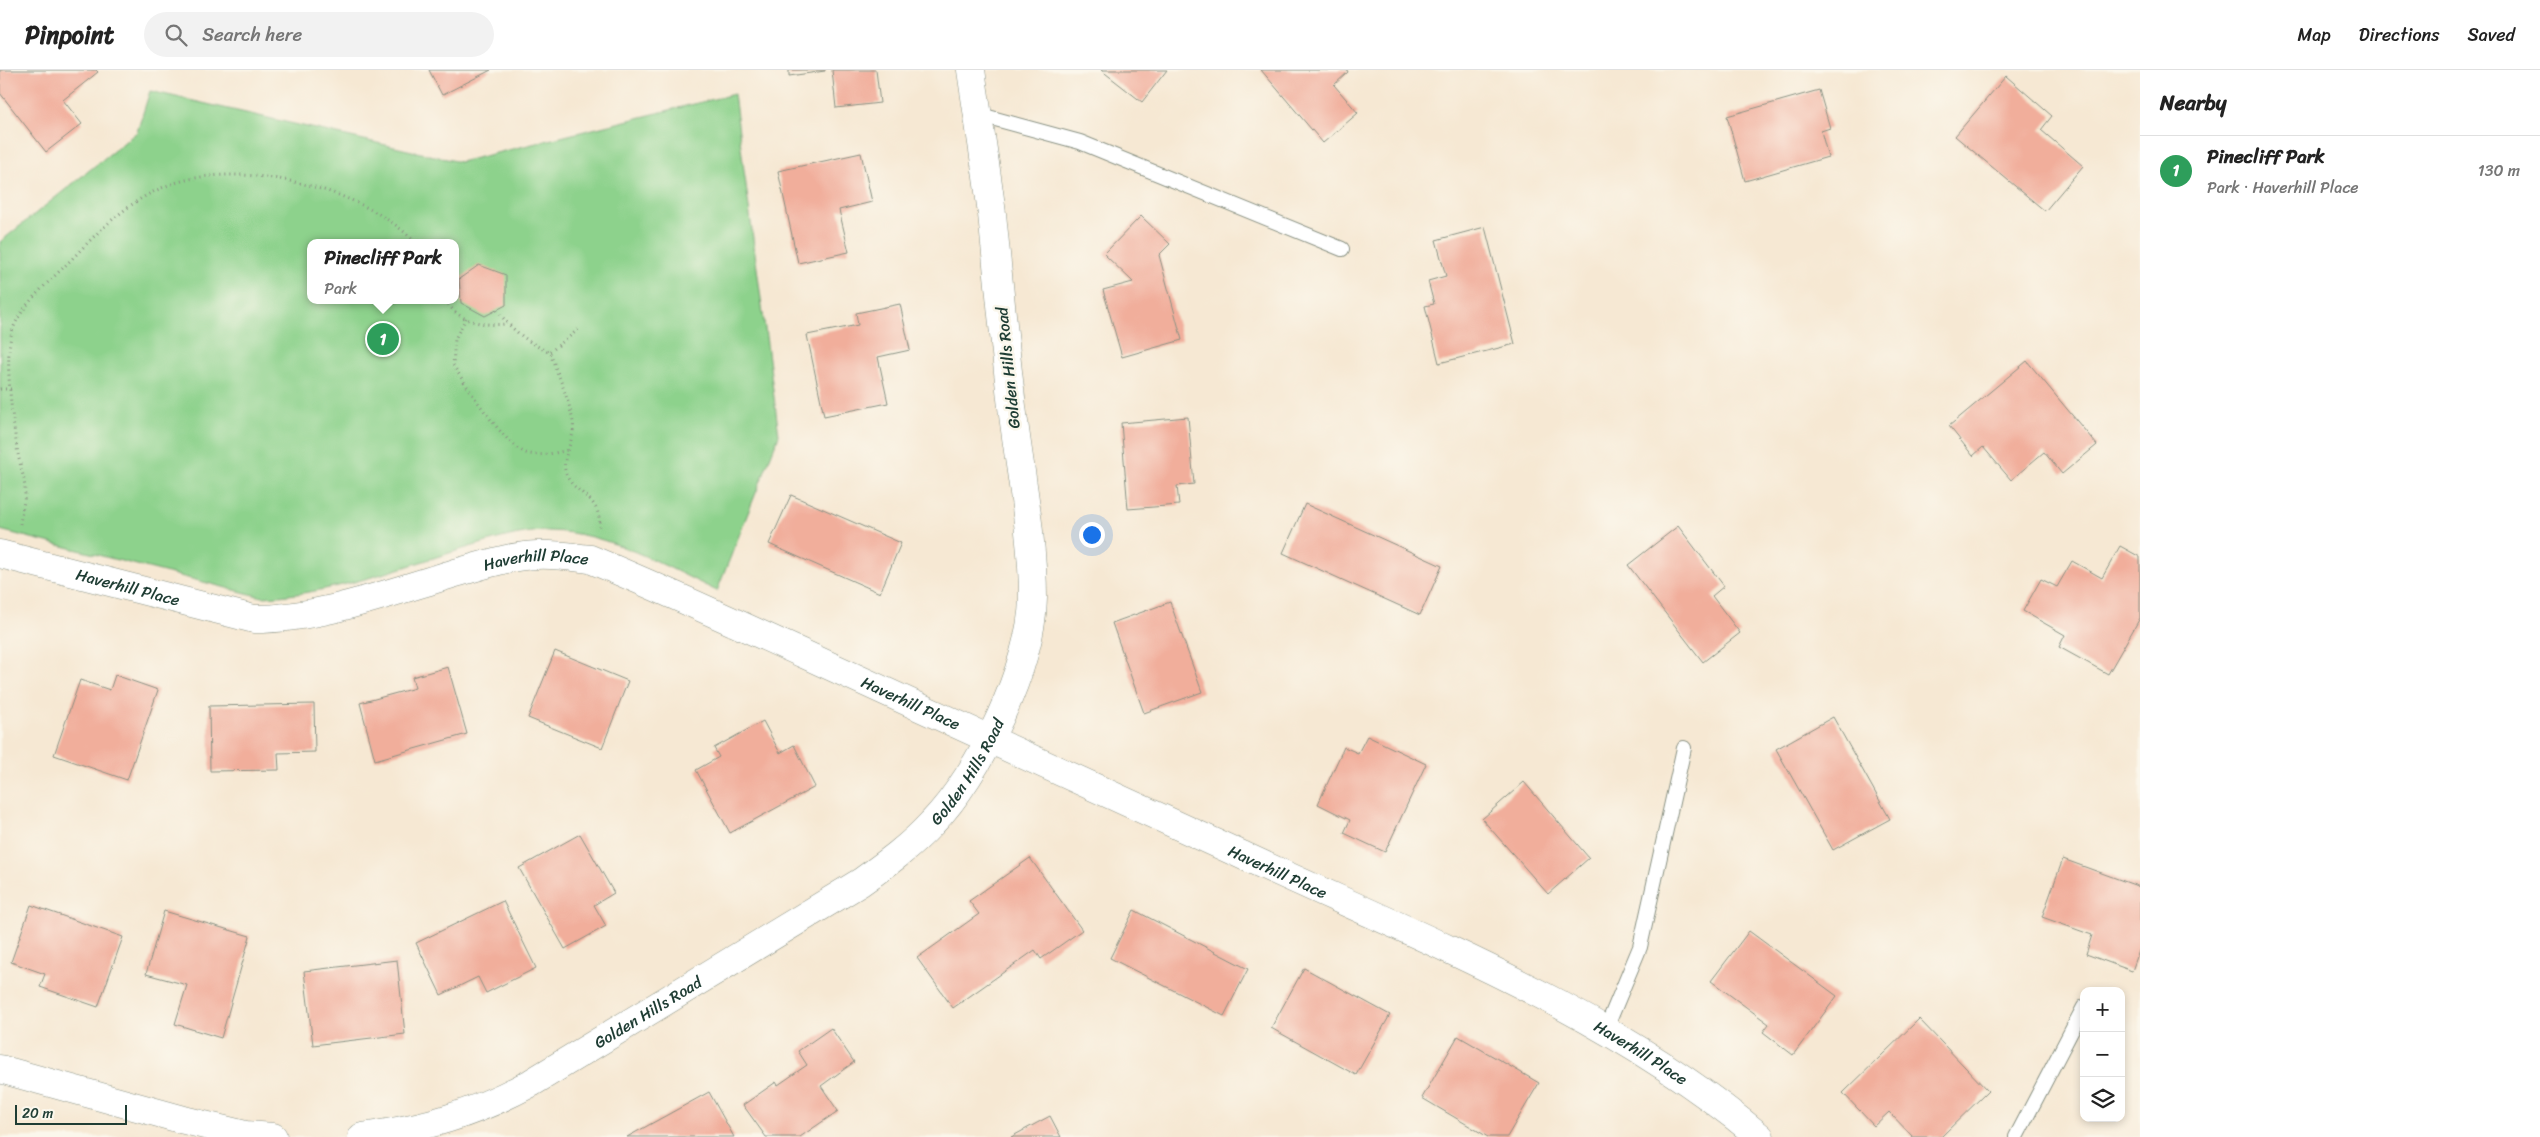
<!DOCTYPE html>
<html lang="en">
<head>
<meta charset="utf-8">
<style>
	body { margin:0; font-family:Sriracha,sans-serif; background:#f2f2f2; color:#222 }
	.controls { position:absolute; right:15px; bottom:15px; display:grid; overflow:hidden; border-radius:10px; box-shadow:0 2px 8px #0003 }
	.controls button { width:45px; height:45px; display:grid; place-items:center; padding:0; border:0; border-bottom:1px solid #e0e0e0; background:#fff; color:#222; font:25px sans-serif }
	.scale { position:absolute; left:15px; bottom:12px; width:112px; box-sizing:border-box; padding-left:5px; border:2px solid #1f3d34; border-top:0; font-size:14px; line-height:18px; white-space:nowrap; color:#1f3d34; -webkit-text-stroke:4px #fbf7ec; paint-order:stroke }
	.you { position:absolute; left:1091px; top:464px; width:18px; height:18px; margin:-12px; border:4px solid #fff; border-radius:50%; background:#1a73e8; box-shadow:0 0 0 8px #1a73e833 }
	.badge { display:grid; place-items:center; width:32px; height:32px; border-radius:50%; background:#d1495b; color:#fff; font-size:16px; font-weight:700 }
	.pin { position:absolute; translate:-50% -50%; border:2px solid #fff; box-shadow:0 1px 5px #0006 }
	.popup { position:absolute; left:307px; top:169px; width:152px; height:65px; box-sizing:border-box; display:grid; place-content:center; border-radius:10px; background:#fff; filter:drop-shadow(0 1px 4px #0005); font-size:16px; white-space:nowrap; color:#767676 }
	.popup b { font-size:19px; color:#222 }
	.popup::after { content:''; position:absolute; left:50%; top:100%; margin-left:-10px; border:10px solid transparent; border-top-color:#fff }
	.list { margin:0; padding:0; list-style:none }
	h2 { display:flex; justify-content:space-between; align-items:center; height:65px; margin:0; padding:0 20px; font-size:21px }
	h2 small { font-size:16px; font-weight:400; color:#767676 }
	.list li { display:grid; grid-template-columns:32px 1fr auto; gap:15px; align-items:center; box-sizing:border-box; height:70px; padding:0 20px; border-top:1px solid #e0e0e0 }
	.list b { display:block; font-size:19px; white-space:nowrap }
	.list p { margin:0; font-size:16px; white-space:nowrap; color:#767676 }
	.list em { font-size:16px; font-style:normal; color:#767676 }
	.icon { flex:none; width:28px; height:28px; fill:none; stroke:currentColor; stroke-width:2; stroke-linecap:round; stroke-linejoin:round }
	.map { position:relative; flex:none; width:2140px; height:1067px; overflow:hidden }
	header { display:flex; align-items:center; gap:30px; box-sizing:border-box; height:70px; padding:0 25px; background:#fff; border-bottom:1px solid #e0e0e0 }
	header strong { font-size:24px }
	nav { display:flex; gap:28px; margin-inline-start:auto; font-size:18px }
	.search { width:350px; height:45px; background:#f2f2f2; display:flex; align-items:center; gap:12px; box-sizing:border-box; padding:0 18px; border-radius:28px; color:#767676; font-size:19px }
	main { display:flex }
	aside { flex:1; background:#fff }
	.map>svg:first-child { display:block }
	.park { fill:#8dd28c; stroke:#568860; fill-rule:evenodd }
	.building { fill:#f1ae9b }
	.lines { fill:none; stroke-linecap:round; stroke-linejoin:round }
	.service-casing { stroke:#8a9284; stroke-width:16 }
	.minor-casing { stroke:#8a9284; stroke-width:29 }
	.path { stroke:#8a9284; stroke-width:3; stroke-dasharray:1 4; stroke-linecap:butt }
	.service { stroke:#fff; stroke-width:14 }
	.minor { stroke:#fff; stroke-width:28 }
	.labels { text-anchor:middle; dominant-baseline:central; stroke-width:5; stroke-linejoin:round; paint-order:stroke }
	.street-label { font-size:16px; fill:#1f3d34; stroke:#fbf7ec }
</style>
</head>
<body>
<header>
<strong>Pinpoint</strong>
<div class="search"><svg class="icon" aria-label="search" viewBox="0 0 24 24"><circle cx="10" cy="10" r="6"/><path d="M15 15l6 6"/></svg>Search here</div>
<nav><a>Map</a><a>Directions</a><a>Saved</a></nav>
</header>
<main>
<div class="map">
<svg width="2140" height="1067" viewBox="0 0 2140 1067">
	<rect width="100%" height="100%" fill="#fbf7ec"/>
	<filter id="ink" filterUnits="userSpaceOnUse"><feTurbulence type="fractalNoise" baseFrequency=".02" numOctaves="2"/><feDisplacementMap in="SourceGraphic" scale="10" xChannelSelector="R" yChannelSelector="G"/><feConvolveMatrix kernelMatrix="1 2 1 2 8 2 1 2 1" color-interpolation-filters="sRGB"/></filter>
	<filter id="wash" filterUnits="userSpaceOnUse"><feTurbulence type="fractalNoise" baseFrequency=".0096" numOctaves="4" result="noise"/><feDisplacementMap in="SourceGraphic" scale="20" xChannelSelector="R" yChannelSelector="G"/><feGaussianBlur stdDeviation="1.12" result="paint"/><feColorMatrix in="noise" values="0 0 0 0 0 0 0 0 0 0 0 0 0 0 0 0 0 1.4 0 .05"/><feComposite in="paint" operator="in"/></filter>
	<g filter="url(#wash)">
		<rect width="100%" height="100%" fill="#f6e8d3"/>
		<path class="park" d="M150 21 460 92 734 24 779 365 717 521C664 496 609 462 548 461 519 461 491 471 463 479 398 498 330 525 262 527L0 460V172L137 62ZM310 173H456V230H310Z"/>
		<g id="blocks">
			<g class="building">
				<polygon points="0,0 96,0 98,2 63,30 82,54 46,82 0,23"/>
				<polygon points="429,0 491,0 442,25"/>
				<polygon points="789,0 825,0 825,1 789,6"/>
				<polygon points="832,0 876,0 880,33 836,38"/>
				<polygon points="1101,0 1167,0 1142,32"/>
				<polygon points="1261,0 1347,0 1348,2 1334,15 1358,43 1323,73"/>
				<polygon points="2006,6 2052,46 2041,60 2083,96 2045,141 1955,66"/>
				<polygon points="1819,20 1830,58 1821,61 1828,87 1745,111 1727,46"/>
				<polygon points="861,83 872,132 839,140 849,182 798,193 778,101"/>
				<polygon points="1141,146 1170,174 1159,185 1182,270 1122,287 1103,220 1133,212 1104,184"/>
				<polygon points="1485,157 1515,274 1439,293 1425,236 1434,234 1428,211 1446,206 1436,170"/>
				<polygon points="479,195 506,205 506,235 485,246 461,233 459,209"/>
				<polygon points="900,234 910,280 878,287 888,333 824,346 807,265 858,255 856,243"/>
				<polygon points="2027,291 2097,375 2062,404 2044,382 2011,410 1983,377 1973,386 1949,356"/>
				<polygon points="1188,347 1194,414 1177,416 1179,435 1128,439 1121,353"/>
				<polygon points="791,425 901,473 880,523 769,474"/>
				<polygon points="1305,434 1442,496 1420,545 1283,483"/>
				<polygon points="1678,456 1724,516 1712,526 1740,563 1703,592 1628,495"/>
				<polygon points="2120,476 2140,487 2140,548 2108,604 2059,577 2065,565 2023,541 2041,509 2057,517 2072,491 2102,508"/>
				<polygon points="1170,532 1202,622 1144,643 1112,553"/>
				<polygon points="555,581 628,611 602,678 528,648"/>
				<polygon points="448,597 467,664 375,690 360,633 415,618 412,607"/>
				<polygon points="115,605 158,620 127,710 54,685 80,610 110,620"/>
				<polygon points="314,634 315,682 278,683 279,700 210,701 209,636"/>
				<polygon points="1833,647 1890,749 1833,780 1776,679"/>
				<polygon points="763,651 780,683 794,675 815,717 730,763 696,700 719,687 714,678"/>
				<polygon points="1367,666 1426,694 1385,782 1344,763 1350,750 1318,734 1344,677 1358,683"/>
				<polygon points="1524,712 1589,788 1548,824 1482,749"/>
				<polygon points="580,764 614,823 594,835 606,856 565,879 519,798"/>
				<polygon points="1030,788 1082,860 1041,889 1035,880 953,938 917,888 979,844 969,831"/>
				<polygon points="2063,789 2140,817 2140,878 2132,901 2086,884 2092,865 2042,847"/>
				<polygon points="503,831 536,898 486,923 478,907 441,925 416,873"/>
				<polygon points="31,835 123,867 98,937 40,917 45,904 11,892"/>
				<polygon points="1134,840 1248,899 1224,946 1110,888"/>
				<polygon points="164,841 250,866 221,968 175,954 187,915 146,904"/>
				<polygon points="1749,861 1837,926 1793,985 1763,962 1769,954 1711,911"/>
				<polygon points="397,890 405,964 313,975 304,901"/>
				<polygon points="1304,898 1390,945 1356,1005 1271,958"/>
				<polygon points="1919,949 1988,1021 1941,1067 1913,1067 1889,1042 1874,1056 1843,1023"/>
				<polygon points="831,958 854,992 821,1016 838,1041 800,1067 766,1067 743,1035 776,1012 778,1015 807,995 798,981"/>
				<polygon points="1458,966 1539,1013 1507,1067 1488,1067 1422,1028"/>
				<polygon points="709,1022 734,1067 627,1067"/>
				<polygon points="1050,1046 1061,1067 1011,1067"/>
			</g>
		</g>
	</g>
	<g filter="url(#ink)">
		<use href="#blocks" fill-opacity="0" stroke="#8a9284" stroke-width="1"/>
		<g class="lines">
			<defs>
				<g id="service">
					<polyline points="977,44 1080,72 1342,179"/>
					<polyline points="1605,961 1640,877 1684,678"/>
					<polyline points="2016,1067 2084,937"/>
				</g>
				<g id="minor">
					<path id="s1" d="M0 484 254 549C322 549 393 521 459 502 484 495 510 486 537 485 555 484 572 487 590 489 663 519 735 553 806 585 952 651 1097 718 1242 785 1418 867 1611 941 1760 1067"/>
					<polyline points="0,999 184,1050 246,1065 273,1067"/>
					<path id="s2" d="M362 1067C428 1057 471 1045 531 1013L861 812C886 794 911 776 932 753 979 705 1032 596 1033 528 1033 458 1017 388 1010 319 1003 260 998 202 992 144 986 96 978 48 971 0"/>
				</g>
			</defs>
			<use href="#service" class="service-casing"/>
			<use href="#minor" class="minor-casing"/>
			<g class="path">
				<polyline points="456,223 460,222"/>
				<path d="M446 230C457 252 484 256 506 254"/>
				<path d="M497 240C511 260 528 272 550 283 558 305 569 329 573 352 576 370 560 387 566 404 574 425 600 424 600 457"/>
				<path d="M466 248 455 269 453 295C466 315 504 375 526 383 539 387 555 383 568 380"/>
				<polyline points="550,282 579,259"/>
				<polyline points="0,319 11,319"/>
				<path d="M20 454C21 444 25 431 25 421 25 409 20 395 18 384 13 354 3 286 13 259 22 234 49 212 68 193 98 162 128 130 169 115 241 88 364 118 416 173"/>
			</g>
			<use href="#service" class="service"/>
			<use href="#minor" class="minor"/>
		</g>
	</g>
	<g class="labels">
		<g class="street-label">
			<text transform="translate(1008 298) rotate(-96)">Golden Hills Road</text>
			<text stroke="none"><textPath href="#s1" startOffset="552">Haverhill Place</textPath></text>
			<text stroke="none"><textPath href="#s1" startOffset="132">Haverhill Place</textPath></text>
			<text stroke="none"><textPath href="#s1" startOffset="958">Haverhill Place</textPath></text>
			<text stroke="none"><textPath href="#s2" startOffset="720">Golden Hills Road</textPath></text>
			<text stroke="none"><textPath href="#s1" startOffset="1362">Haverhill Place</textPath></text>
			<text stroke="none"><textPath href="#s2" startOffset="315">Golden Hills Road</textPath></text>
			<text stroke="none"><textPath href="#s1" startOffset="1768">Haverhill Place</textPath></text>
		</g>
	</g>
</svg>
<div class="controls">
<button>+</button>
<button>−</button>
<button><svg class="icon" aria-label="layers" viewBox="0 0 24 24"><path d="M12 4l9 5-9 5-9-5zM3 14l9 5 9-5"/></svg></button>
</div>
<div class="scale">20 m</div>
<div class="you"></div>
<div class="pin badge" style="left:383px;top:269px;background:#2e9e5b">1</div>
<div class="popup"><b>Pinecliff Park</b>Park</div>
</div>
<aside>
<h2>Nearby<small></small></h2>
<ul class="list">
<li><span class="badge" style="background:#2e9e5b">1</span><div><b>Pinecliff Park</b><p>Park · Haverhill Place</p></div><em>130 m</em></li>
</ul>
</aside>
</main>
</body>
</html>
